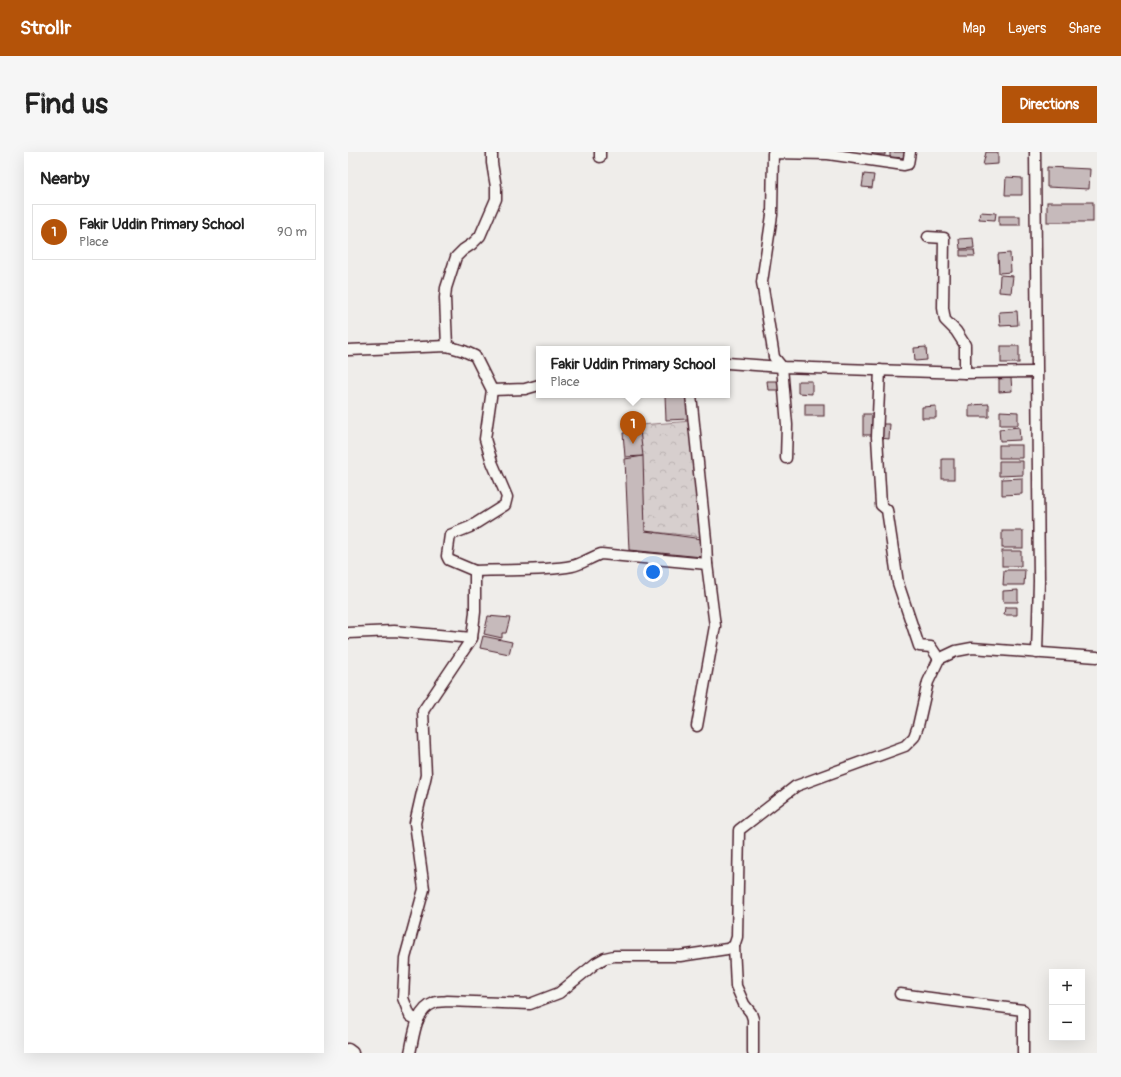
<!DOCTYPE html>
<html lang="en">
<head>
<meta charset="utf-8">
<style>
	body { margin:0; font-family:Pangolin,sans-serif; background:#f6f6f6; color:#222 }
	.controls { position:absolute; right:12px; bottom:12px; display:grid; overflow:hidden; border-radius:0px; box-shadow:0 4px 16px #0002 }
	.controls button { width:36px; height:36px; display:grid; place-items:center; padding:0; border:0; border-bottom:1px solid #e0e0e0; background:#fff; color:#222; font:20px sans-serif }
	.you { position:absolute; left:305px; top:420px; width:14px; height:14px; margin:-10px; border:3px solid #fff; border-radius:50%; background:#1a73e8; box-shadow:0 0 0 6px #1a73e833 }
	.badge { display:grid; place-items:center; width:26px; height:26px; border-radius:50%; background:#b45309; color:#fff; font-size:13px; font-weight:700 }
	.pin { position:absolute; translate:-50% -33px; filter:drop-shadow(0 1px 2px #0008) }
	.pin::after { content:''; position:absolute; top:21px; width:14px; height:12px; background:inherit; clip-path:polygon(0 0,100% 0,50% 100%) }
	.popup { position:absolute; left:188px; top:194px; width:194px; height:52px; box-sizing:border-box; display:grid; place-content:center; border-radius:0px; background:#fff; filter:drop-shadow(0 1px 3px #0005); font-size:13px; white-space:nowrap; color:#767676 }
	.popup b { font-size:15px; color:#222 }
	.popup::after { content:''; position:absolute; left:50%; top:100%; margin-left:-8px; border:8px solid transparent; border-top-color:#fff }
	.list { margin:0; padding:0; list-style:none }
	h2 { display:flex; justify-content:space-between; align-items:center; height:52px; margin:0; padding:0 16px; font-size:17px }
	h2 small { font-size:13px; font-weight:400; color:#767676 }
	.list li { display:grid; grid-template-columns:26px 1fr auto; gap:12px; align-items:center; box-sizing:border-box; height:56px; margin:0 8px 8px; padding:0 8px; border:1px solid #e0e0e0; border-radius:0px }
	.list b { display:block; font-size:15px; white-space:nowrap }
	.list p { margin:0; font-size:13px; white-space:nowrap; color:#767676 }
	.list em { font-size:13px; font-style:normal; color:#767676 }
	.map { position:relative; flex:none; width:749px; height:901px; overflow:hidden; border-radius:0px }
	header { display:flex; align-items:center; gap:24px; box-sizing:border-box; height:56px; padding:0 20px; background:#b45309; color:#fff }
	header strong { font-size:19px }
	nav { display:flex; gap:22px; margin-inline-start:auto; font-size:14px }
	.intro { display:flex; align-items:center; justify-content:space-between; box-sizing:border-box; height:96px; padding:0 24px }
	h1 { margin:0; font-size:28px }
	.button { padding:10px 18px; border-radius:0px; background:#b45309; color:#fff; font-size:14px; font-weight:700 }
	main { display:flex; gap:24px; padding:0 24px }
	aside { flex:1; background:#fff; border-radius:0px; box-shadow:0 4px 16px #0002 }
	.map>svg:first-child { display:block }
	.park { fill:url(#park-crowns); stroke:#90777c }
	.building { fill:#c6babb; stroke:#4a1f2b }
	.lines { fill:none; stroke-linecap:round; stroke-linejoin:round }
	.minor-casing { stroke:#4a1f2b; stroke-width:13 }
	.major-casing { stroke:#4a1f2b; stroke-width:15 }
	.minor { stroke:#f6f6f2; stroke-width:10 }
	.major { stroke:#f6f6f2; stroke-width:12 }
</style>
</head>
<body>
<header>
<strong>Strollr</strong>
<nav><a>Map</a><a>Layers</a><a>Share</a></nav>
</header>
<div class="intro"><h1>Find us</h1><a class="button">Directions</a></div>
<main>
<aside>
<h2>Nearby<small></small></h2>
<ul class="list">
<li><span class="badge">1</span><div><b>Fakir Uddin Primary School</b><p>Place</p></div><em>90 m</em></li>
</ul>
</aside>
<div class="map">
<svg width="749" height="901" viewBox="0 0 749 901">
	<defs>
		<pattern id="park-crowns" width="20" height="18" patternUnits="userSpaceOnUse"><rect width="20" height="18" fill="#d7cfce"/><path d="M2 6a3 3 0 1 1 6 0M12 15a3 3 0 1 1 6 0" fill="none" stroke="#bab1b1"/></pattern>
	</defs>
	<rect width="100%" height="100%" fill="#efedea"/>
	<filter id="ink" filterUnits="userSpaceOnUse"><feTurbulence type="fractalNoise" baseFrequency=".025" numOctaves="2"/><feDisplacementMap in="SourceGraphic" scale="8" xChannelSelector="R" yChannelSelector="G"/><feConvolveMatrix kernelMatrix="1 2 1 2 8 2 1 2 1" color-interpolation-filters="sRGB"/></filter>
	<g filter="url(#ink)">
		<polygon class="park" points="344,269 355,385 297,379 292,273"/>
		<g class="building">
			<polygon points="524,0 537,0 537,3 524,2"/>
			<polygon points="542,0 558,0 558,6 542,5"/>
			<polygon points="638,0 650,0 650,12 635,13"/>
			<polygon points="699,15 742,17 741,37 699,35"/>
			<polygon points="516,22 526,23 524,36 514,35"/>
			<polygon points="658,25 674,26 674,43 657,43"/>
			<rect x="699" y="50" width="46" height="20"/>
			<polygon points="632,60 648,61 647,68 631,67"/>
			<rect x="651" y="64" width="21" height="9"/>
			<polygon points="625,86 626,96 612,97 611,87"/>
			<polygon points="612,98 626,98 627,104 612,104"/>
			<polygon points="662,101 663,120 651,121 650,102"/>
			<polygon points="652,123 665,124 663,141 651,140"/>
			<polygon points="669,159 670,173 652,174 651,160"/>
			<rect x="653" y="194" width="18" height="17"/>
			<polygon points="578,195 579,208 567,209 566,196"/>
			<polygon points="663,226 664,239 651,240 651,227"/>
			<polygon points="419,229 432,229 432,238 420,238"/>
			<polygon points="450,229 464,229 464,242 450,241"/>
			<polygon points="317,243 340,243 341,267 318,268"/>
			<rect x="457" y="252" width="19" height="12"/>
			<polygon points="641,252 641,265 621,265 621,253"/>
			<polygon points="588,254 588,266 574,266 574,255"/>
			<polygon points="652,259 670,260 670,273 652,273"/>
			<rect x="515" y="262" width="11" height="21"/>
			<polygon points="534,272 542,272 541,287 533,286"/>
			<polygon points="671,275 672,288 652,289 651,277"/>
			<polygon points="292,279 295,304 277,305 275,281"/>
			<rect x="651" y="293" width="23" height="13"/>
			<polygon points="295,304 297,379 354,387 354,405 281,398 277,307"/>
			<rect x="594" y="307" width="12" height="20"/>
			<polygon points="651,309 675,309 675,323 651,324"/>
			<polygon points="674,326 674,342 654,343 654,327"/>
			<rect x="654" y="379" width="21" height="17"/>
			<rect x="654" y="399" width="19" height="15"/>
			<polygon points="656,418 677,418 676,433 655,433"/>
			<polygon points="670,438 670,450 655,450 655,439"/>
			<polygon points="657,455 669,455 669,463 656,463"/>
			<polygon points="140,464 162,466 158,481 154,481 154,486 136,482"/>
			<polygon points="135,484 164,490 161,502 132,496"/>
		</g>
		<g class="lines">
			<defs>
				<g id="minor">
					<polyline points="687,0 691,429 689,501"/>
					<polyline points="252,5 252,0"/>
					<polyline points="580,85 596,86 595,156 597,168 608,179 617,193 617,221"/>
					<polyline points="99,194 97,146 98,136 108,105 115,98 124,92 132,84 148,47 148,35 144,11 144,0"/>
					<polyline points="0,198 99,194 116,199 127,204 144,238 137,287 144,310 159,345 157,353 122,375 102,383 99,404 101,408 127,419 127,460 124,486 75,559 78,623 67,671 76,737 57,806 55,846 62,864 70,868"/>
					<polyline points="379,211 434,215 617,221 689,220"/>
					<polyline points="532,218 529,285 533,353 539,358 550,431 571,494 583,495 591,507"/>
					<polyline points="144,238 177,237 191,233"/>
					<polyline points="343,243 358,388 359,412 367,474 349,574"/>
					<polyline points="438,306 439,273 434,215 426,205 414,130 424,63 425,1 480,2 556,13 560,12 562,0"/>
					<path d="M127 419C160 417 192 420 224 414 234 412 243 405 253 402L359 412"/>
					<polyline points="0,481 46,479 124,486"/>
					<polyline points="386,794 388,834 396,852 403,861 405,867 405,901"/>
					<polyline points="552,842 675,858 675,901"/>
					<path d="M62 901C66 884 67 858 86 851 89 849 95 850 99 849L182 852 211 841 248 811 257 806 266 804H332L379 797 386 794 389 785 391 678 448 634 557 594 566 585 570 574 580 530 591 507 608 499 624 496 749 505"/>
				</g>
				<polyline id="major" points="0,898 4,901"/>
			</defs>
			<use href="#minor" class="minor-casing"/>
			<use href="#major" class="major-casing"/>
			<use href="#minor" class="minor"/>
			<use href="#major" class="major"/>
		</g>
	</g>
</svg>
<div class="controls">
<button>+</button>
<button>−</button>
</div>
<div class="you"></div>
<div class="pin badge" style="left:285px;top:292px">1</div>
<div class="popup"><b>Fakir Uddin Primary School</b>Place</div>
</div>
</main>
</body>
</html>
